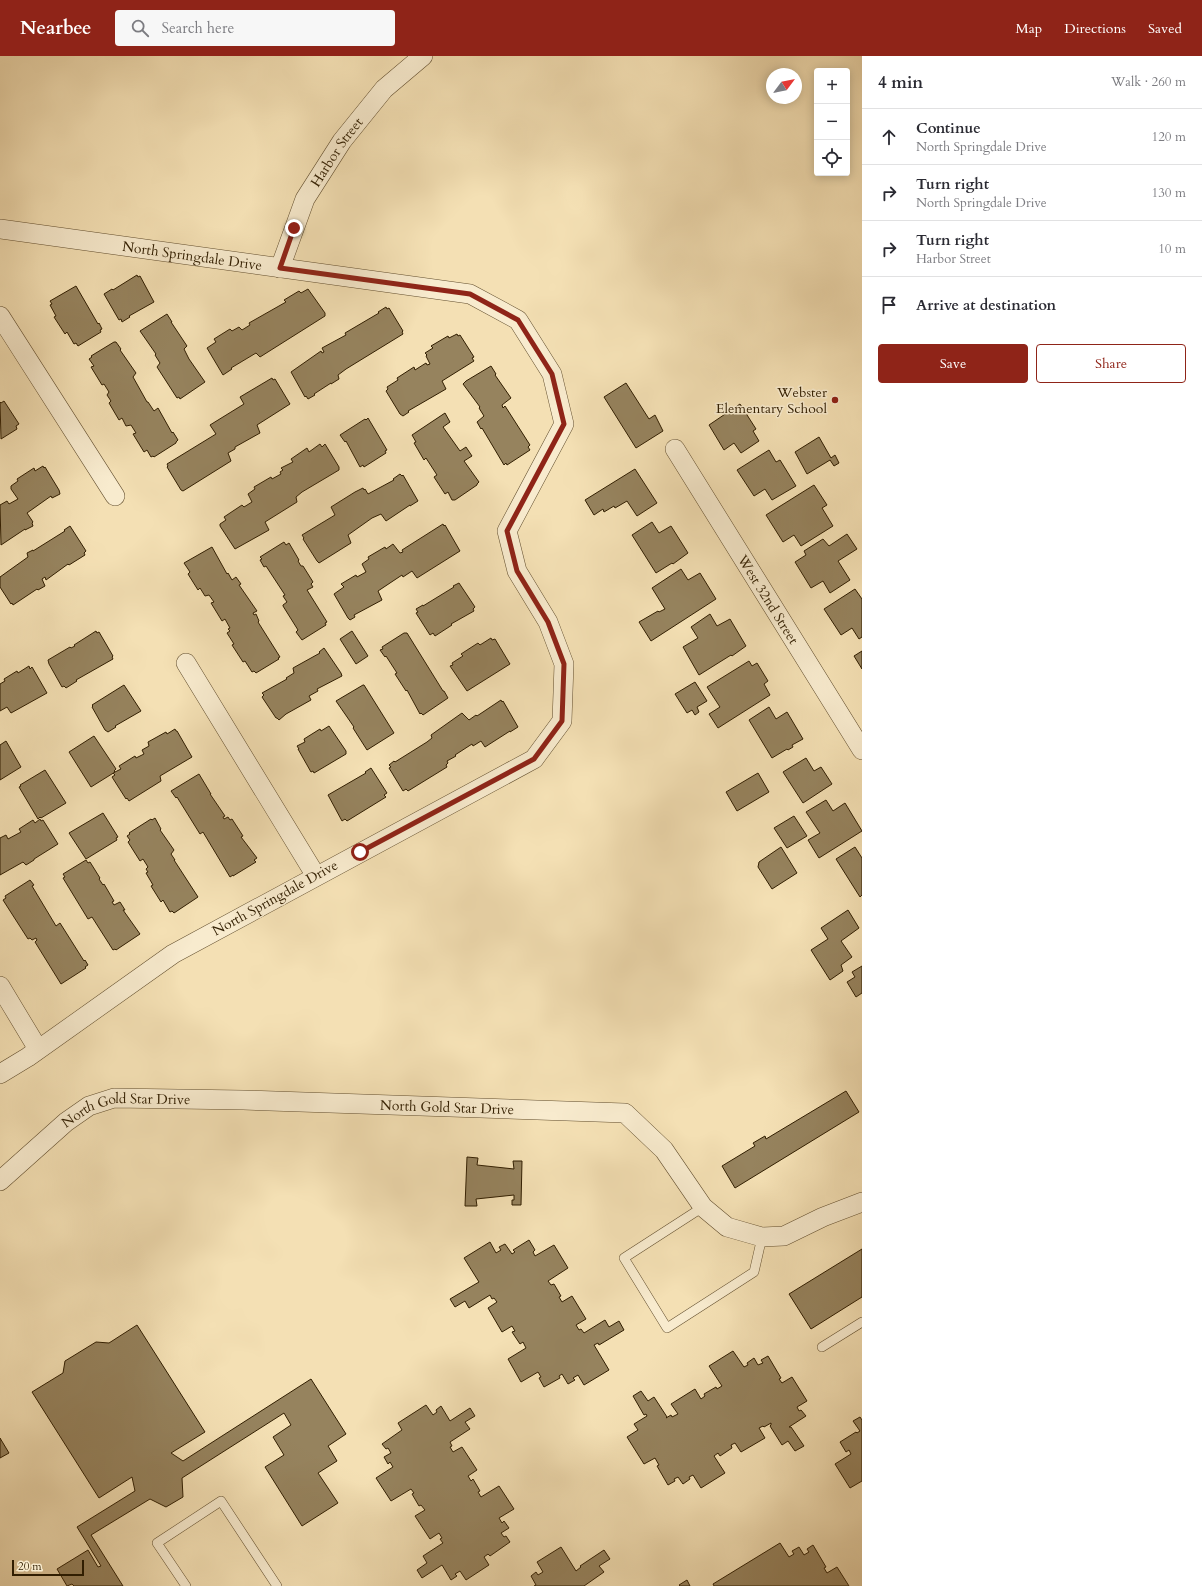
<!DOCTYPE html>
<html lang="en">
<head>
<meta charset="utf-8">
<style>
	body { margin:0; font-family:Cardo,serif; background:#f7f7f7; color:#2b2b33 }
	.controls { position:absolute; right:12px; top:12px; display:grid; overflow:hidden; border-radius:4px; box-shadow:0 2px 10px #0003 }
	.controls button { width:36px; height:36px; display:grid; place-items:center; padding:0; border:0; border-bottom:1px solid #e1e1e2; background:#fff; color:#2b2b33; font:20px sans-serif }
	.compass { position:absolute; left:766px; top:12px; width:36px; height:36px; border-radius:50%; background:#fff; box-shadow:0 2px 10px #0003; rotate:58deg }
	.scale { position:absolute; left:12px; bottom:10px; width:72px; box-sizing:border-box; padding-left:4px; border:2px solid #311e01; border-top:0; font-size:11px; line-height:14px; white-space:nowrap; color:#311e01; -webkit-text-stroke:3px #f8ebce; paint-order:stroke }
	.stop { position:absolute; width:12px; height:12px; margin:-9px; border:3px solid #8f2418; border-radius:50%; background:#fff }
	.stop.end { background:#8f2418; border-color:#fff; box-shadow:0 1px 4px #0008 }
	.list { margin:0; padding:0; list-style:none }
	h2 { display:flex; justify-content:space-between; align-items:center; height:52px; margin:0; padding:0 16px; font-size:17px }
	h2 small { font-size:13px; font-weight:400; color:#7c7c81 }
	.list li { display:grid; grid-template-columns:26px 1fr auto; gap:12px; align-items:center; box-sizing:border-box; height:56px; padding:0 16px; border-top:1px solid #e1e1e2 }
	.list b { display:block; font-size:15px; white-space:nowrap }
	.list p { margin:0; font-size:13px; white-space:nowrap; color:#7c7c81 }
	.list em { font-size:13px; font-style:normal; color:#7c7c81 }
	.actions { display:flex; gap:8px; padding:12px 16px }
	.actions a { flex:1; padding:9px 0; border:1px solid #8f2418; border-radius:4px; text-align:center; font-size:14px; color:#8f2418 }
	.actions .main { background:#8f2418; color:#fff }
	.icon { flex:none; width:22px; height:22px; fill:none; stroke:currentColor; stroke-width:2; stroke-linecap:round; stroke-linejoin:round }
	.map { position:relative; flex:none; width:862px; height:1530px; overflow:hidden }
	header { display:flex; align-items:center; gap:24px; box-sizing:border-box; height:56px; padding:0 20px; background:#8f2418; color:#fff }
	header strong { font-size:19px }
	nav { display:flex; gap:22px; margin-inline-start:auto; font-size:14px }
	.search { width:280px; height:36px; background:#f7f7f7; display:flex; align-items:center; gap:10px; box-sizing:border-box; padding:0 14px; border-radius:4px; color:#7c7c81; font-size:15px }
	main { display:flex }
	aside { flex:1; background:#fff }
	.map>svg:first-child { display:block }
	.building { fill:#96835e; stroke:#311e01 }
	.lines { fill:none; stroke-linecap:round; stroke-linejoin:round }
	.service-casing { stroke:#624e2e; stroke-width:10 }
	.minor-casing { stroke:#624e2e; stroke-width:20 }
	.service { stroke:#f8ebce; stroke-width:9 }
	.minor { stroke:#f8ebce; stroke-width:19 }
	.route { stroke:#8f2418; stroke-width:5 }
	.poi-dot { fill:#8f2418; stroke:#f8ebce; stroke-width:1.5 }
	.labels { text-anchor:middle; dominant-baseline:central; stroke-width:3; stroke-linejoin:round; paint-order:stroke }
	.street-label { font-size:14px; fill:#311e01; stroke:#f8ebce }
	.poi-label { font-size:14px; fill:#311e01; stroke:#f8ebce; text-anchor:end }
</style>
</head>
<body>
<header>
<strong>Nearbee</strong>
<div class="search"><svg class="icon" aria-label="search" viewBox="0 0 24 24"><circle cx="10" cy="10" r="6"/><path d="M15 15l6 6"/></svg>Search here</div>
<nav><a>Map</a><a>Directions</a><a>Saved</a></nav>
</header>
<main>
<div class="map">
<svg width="862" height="1530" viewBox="0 0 862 1530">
	<rect width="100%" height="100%" fill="#f4e0b4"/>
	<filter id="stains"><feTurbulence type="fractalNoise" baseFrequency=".005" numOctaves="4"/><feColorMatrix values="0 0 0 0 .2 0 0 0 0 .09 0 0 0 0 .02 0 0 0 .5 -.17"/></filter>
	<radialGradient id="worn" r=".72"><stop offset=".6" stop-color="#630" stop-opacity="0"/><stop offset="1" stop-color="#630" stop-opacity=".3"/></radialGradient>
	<g class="building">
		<polygon points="137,219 138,221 140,220 154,246 129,260 130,261 122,266 121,263 119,264 104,238 112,233 113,234"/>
		<polygon points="76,230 98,268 99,267 102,273 100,274 101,276 78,290 76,287 74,288 67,276 65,278 54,261 56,260 50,249 52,248 50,245"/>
		<polygon points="308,233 325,257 325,260 260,301 256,297 231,312 232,313 223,319 207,292 216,286 214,283 230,273 232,275 239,271 242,274 250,269 249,267 286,246 284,244 299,235 301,237"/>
		<polygon points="386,251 387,253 389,252 403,275 402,276 403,278 346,313 338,319 339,323 331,328 331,327 314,338 315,339 308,343 306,340 305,341 291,316 321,295 322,297 324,296 322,292 346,279 345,277 379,257 378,256"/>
		<polygon points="167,258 172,266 171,266 187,290 184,293 189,303 205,326 180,343 179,341 177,342 157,311 160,307 155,299 156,298 140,275"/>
		<polygon points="457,278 458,280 460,279 474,301 472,302 474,305 442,325 446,333 408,355 409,356 403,360 400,358 386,335 388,333 387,331 398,324 397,322 414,311 415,314 426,307 427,309 430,308 426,300 427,299 425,297 433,292 431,290 448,280 449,282"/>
		<polygon points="114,286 116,286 121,293 120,294 136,317 133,321 147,346 148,346 154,355 158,352 172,377 173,376 178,384 176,386 176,387 154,401 153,400 151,401 147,394 144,396 133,378 136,377 131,369 126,370 122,362 119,364 109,347 111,345 107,339 109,336 104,328 102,329 91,311 94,310 89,303 92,301 91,300"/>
		<polygon points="491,310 496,318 495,319 511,342 502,349 503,352 505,350 530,389 528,391 530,394 507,409 506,407 504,409 482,372 481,373 477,366 484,360 479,352 480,351 463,328 466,325"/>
		<polygon points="272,322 273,324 275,323 290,348 257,369 260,377 235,391 235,393 228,397 231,405 183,435 181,434 167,411 168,410 167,408 216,378 210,369 244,348 240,341"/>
		<polygon points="626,327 649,363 655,359 663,375 636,392 604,341"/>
		<polygon points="4,345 19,368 16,370 17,373 1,383 0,346 1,347"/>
		<polygon points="740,348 756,373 753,375 759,385 741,397 734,387 724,394 709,369"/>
		<polygon points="445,357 450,366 443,371 460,395 466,391 472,400 464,405 479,426 477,428 477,429 455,444 452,444 448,436 445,438 434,421 437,419 426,402 424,404 414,387 416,386 412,379"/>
		<polygon points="368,362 387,394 385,395 386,397 364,411 363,409 360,411 346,385 345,386 340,379 365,363 366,364"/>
		<polygon points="819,381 831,402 835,399 839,407 834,410 830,404 807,418 795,396"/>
		<polygon points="320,388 322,391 325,388 339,411 339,414 302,436 296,441 297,446 265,466 269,474 235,493 220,470 220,468 226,464 224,461 242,449 244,451 252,446 248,438 255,433 254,431 271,421 272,423 281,418 280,416 283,414 281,412 293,406 291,403 307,392 309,396"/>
		<polygon points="769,394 776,406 780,404 796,430 772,444 765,433 754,440 737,414"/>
		<polygon points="43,410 44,412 45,411 59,434 60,438 52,442 51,440 27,457 33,466 32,467 33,470 25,474 25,473 1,489 0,449 7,445 9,448 18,443 11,433 11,430 18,425 17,423 34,412 35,415"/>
		<polygon points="635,413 657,447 637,460 627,445 615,452 614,450 604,456 603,453 594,459 585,444"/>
		<polygon points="400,418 402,420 403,419 418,445 410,450 410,449 386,465 381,458 372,462 348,479 351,487 319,507 317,505 303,483 304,482 302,479 335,459 331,451 355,436 363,432 364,434 365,433 368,438 394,424 393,423"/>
		<polygon points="814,429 827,449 822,452 833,470 801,490 794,479 783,486 766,459"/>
		<polygon points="652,466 659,477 671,470 688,497 673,508 672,507 656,517 632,479"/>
		<polygon points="443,468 444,470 445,469 460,495 417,522 412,515 403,521 402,519 378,535 382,544 354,559 355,561 350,564 348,562 334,538 344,531 341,528 356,519 357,521 366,516 362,508 369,503 368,501 385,491 386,493 393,488 400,497 403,496 402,494"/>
		<polygon points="70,470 86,495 84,497 85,499 69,509 68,508 46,524 45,521 42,523 45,530 38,534 37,533 13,549 12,547 11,548 0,531 0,521 28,501 27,497 33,494 33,495 65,475 64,474"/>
		<polygon points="847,478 857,493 838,505 850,524 830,537 823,525 811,532 795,506 806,499 804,495 823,483 829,490"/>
		<polygon points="284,486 286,489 289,487 299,504 298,505 301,510 303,510 313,526 311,528 313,531 307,534 327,566 325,567 326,569 302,584 296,576 298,574 283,550 283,549 287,546 283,540 285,539 266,510 264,511 260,504 262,503 260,501"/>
		<polygon points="212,491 227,518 228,517 232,524 236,521 241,528 239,529 257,555 253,557 254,559 256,558 259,565 258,566 280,601 278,602 279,603 256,617 254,615 252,616 245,605 243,606 232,589 234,588 227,577 230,575 228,573 230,572 225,563 222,565 211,547 214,546 209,539 205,540 200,532 198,534 188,518 190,516 184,507"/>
		<polygon points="681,513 688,524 700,517 716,543 651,585 639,566 658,555 659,556 665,553 652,532"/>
		<polygon points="459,527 475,551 473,553 474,555 451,568 452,569 435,580 433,577 430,579 416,557 418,556 416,553 423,549 423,550 454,531 453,530"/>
		<polygon points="855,533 862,543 862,581 859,583 852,572 841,579 824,553"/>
		<polygon points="710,558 717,570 730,563 746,590 732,600 731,599 699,619 683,591 698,582 691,571"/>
		<polygon points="96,575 97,577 99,576 113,600 112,601 113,603 76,624 77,625 66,632 64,630 62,631 49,608 48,604 70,591 71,592 75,590 74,589"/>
		<polygon points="352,575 368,600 356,608 340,583"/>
		<polygon points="404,577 407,577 443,635 444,635 448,642 423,659 421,657 420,658 407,634 406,635 395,618 397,617 386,600 385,601 380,594 383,593 382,591"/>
		<polygon points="491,582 492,584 495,583 510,608 467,635 450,610 453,609 452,607 463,600 461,598 478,587 480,589"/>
		<polygon points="324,592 341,617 342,620 317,633 318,635 309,640 311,644 286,658 279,664 277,662 276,662 262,641 264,639 262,637 287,623 286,622 294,617 293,612 320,597 319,596"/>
		<polygon points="862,595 862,613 854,600"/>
		<polygon points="749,605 752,610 757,607 768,625 764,628 770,639 718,672 709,658 720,651 707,631"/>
		<polygon points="29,610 30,613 32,611 47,637 11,657 7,651 0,655 0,628 5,625 4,623 17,615 18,617"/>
		<polygon points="695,626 707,645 697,651 699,656 695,659 692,654 687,657 675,638"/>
		<polygon points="124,629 141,655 115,670 116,671 108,676 105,674 92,651 93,650 92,649"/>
		<polygon points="363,629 364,629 394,677 367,694 353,672 354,671 336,645"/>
		<polygon points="501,644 502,646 503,645 518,671 510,676 510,675 485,691 481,685 473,690 472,688 455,699 456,700 447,705 448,707 446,709 447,711 408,735 406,733 403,735 389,712 391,711 389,709 394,705 395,706 427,686 432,682 431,679 462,657 469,664 476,659 477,660"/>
		<polygon points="769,651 776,663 787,656 803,683 792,689 793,691 788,694 787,693 772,702 749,664"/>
		<polygon points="329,670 346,695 346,698 314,717 313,715 311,716 298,693 299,693 297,690 305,686 304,683 320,673 321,675"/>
		<polygon points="175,673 176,675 177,675 192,701 160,720 161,725 129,745 127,742 126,743 112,721 115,719 113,717 121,713 119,710 135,700 136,702 144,698 142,694 149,690 148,686 166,676 167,678"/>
		<polygon points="94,680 116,713 114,715 115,716 91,731 69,696"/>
		<polygon points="6,685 21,711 0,724 0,689"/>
		<polygon points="806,702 814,715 821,711 832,728 803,747 783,716"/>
		<polygon points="371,712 387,737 384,739 386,741 347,765 345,763 342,765 328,739 366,717 365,716"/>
		<polygon points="45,714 66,747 41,762 40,761 38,763 19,731 21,730 20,729"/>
		<polygon points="758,717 769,736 737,755 726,736"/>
		<polygon points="199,718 211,738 210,738 225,760 223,761 224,763 228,761 230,764 232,763 243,780 241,781 257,802 254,804 256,806 233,820 233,819 230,821 203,776 200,778 177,741 176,742 171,735"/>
		<polygon points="826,744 833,755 845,747 862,775 819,802 808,784 820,777 806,756"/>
		<polygon points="103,757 118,781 116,782 117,784 86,803 69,777"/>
		<polygon points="794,760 807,780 787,792 774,772"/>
		<polygon points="155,762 161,773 160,774 174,794 171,798 175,804 174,804 198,841 174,857 172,855 170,856 163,844 161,846 151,830 153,829 146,817 148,816 146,813 148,811 143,803 140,805 128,786 130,784 127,780 130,778 129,777 151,763 152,764"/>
		<polygon points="40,763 41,765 43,764 58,788 34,803 34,804 26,809 23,806 0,819 0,782 6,779 8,783 21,776 19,773 33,764 35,767"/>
		<polygon points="781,791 797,817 772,833 758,811 759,806"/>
		<polygon points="855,791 862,802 862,839 860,841 836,803"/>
		<polygon points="86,804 88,807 90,806 100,822 99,823 103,829 104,828 114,845 112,846 114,849 120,846 125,854 123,854 140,878 116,894 115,893 113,894 92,861 88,863 63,822 65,821 63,818"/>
		<polygon points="30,824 34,829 32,830 56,870 60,867 84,905 85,904 88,909 85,911 86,912 61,928 35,886 37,884 36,882 32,884 30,882 28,883 3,844 6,842 5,840"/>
		<polygon points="848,854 859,872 841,885 852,901 841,909 843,915 830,924 811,894 828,883 821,872"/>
		<polygon points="862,910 862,937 856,941 847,926 855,921 852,916"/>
		<polygon points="846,1035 859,1056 735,1132 722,1110 755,1090 753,1087 765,1080 766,1083"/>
		<polygon points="467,1101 478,1102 477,1109 514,1113 513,1105 522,1105 521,1149 512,1149 512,1144 514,1144 514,1139 476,1143 477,1150 465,1150"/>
		<polygon points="529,1184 535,1194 533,1196 535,1200 554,1189 568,1212 548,1225 551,1229 554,1228 561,1240 559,1241 562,1246 572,1240 586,1263 576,1269 579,1274 581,1273 584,1277 605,1264 609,1271 619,1265 624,1274 599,1289 598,1287 594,1289 609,1314 584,1329 578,1319 573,1322 575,1324 568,1328 562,1318 559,1320 560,1322 544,1331 539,1322 541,1321 538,1316 521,1326 508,1303 526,1292 523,1286 520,1288 512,1276 515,1275 512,1270 502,1276 488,1252 497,1246 494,1242 492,1243 490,1239 469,1252 465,1245 455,1251 450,1243 479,1226 464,1202 490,1186 496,1197 501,1194 499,1191 505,1188 512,1198 515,1196 513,1194"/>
		<polygon points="862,1193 862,1241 811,1273 789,1238"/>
		<polygon points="137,1269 205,1376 171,1397 183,1405 311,1323 346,1378 328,1390 337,1405 318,1417 338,1447 302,1470 265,1411 284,1399 273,1381 291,1369 284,1357 182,1422 183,1441 166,1451 150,1443 91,1479 123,1530 74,1530 72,1528 67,1530 57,1513 88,1494 98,1511 101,1510 77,1471 135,1435 132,1421 99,1442 32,1336 63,1317 65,1305 96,1286 109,1287"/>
		<polygon points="733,1295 744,1311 748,1309 747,1307 754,1302 758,1309 763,1307 761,1304 768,1300 781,1322 779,1323 782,1327 792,1321 807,1345 797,1351 799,1355 801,1354 806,1360 789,1371 791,1371 804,1390 795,1395 788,1385 782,1389 770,1370 771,1369 771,1367 764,1371 763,1370 759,1372 765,1382 741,1396 735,1387 731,1389 732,1392 720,1400 718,1397 714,1400 725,1417 701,1432 693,1419 689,1421 690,1423 683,1428 678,1421 674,1423 675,1425 668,1429 657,1410 659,1409 655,1402 644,1408 627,1381 638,1374 634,1368 647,1360 646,1358 644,1359 633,1340 641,1335 648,1345 654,1341 667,1361 666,1362 671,1359 672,1361 678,1358 671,1348 695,1333 701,1343 705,1340 704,1338 716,1331 717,1333 722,1330 709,1310"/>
		<polygon points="426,1349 433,1359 437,1356 436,1354 441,1350 450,1365 470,1352 475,1360 465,1366 470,1373 450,1386 452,1390 450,1391 453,1396 462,1391 477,1414 468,1420 471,1425 473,1423 480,1435 478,1436 481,1441 499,1430 514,1453 499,1462 502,1467 504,1465 509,1472 501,1477 504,1481 506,1480 510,1486 490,1500 488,1498 484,1501 489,1509 466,1524 460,1515 455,1518 457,1520 451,1524 442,1509 422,1522 417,1514 427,1507 423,1500 443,1487 440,1483 442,1482 439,1477 430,1483 415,1460 425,1454 421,1449 419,1450 412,1438 414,1437 411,1433 391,1445 376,1422 393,1411 390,1406 388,1408 384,1401 391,1397 388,1392 386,1393 382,1388 402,1374 398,1367"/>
		<polygon points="860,1361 862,1364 862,1425 850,1432 835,1408 851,1398 849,1394 846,1396 840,1386 856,1376 857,1377 860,1375 853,1365"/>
		<polygon points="0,1382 9,1397 0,1402"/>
		<polygon points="780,1487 789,1501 794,1498 792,1495 799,1491 804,1499 809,1496 807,1493 813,1489 826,1511 824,1512 827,1517 837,1511 849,1530 714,1530 713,1528"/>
		<polygon points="561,1491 576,1515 581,1511 580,1510 604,1494 610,1503 599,1510 604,1516 584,1530 534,1530 536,1529 531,1520 536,1516 538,1519 543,1516 537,1506"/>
		<polygon points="687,1524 690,1530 680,1530 679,1529"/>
	</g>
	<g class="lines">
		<defs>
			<g id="service">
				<polyline points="703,1151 624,1202 667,1272 754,1216 762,1181"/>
				<polyline points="822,1291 862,1266"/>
				<polyline points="186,1530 157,1487 221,1445 277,1530"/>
			</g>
			<g id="minor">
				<path id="s1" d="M0 173 470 238 518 264 552 318 564 368 507 475 517 515 548 566 564 608 562 665 534 703 173 898 28 1001 0 1018"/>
				<path id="s2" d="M280 212 305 143 342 85 384 33 423 0"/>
				<polyline points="0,260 115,440"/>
				<path id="s3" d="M675 393 862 694"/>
				<polyline points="186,607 316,820"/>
				<polyline points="0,930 38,993"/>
				<path id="s4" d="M0 1125 66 1066 89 1050 114 1042 243 1044 625 1057 664 1094 703 1151 727 1171 762 1181 784 1180 823 1161 862 1146"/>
			</g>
		</defs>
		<use href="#service" class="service-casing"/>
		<use href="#minor" class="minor-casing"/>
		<use href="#service" class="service"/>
		<use href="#minor" class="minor"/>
	</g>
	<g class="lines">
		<polyline class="route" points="294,172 280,212 470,238 518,264 552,318 564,368 507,475 517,515 548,566 564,608 562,665 534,703 360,796"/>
	</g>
	<circle class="poi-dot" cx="835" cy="344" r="4"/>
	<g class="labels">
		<g class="street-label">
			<text stroke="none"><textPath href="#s2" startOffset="130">Harbor Street</textPath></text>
			<text stroke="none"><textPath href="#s1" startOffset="194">North Springdale Drive</textPath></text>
			<text stroke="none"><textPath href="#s3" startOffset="177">West 32nd Street</textPath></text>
			<text transform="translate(275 842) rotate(-29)">North Springdale Drive</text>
			<text stroke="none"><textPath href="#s4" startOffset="476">North Gold Star Drive</textPath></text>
			<text stroke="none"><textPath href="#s4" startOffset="152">North Gold Star Drive</textPath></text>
		</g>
		<g class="poi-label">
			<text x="827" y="336">Webster<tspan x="827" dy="16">Elementary School</tspan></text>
		</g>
	</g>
	<rect width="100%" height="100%" filter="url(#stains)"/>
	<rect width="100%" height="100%" fill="url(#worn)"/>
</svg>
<div class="controls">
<button>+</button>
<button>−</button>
<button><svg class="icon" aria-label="locate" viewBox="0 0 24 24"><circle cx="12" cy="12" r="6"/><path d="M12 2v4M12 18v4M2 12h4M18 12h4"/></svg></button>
</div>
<svg class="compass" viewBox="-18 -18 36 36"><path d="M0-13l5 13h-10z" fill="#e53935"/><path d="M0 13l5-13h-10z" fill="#7c7c81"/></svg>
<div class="scale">20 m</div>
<div class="stop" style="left:360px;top:796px"></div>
<div class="stop end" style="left:294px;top:172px"></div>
</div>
<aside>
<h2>4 min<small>Walk · 260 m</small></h2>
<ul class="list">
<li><svg class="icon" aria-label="ahead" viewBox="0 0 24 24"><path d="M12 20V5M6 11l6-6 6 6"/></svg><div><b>Continue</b><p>North Springdale Drive</p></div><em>120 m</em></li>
<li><svg class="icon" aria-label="right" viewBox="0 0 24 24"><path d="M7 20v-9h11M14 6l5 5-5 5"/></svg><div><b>Turn right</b><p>North Springdale Drive</p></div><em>130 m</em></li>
<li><svg class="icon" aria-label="right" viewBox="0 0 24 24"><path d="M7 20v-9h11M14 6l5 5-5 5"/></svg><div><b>Turn right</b><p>Harbor Street</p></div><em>10 m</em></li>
<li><svg class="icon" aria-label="arrive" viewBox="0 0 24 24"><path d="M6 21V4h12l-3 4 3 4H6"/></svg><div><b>Arrive at destination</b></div></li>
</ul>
<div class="actions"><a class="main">Save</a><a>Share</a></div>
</aside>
</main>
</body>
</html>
